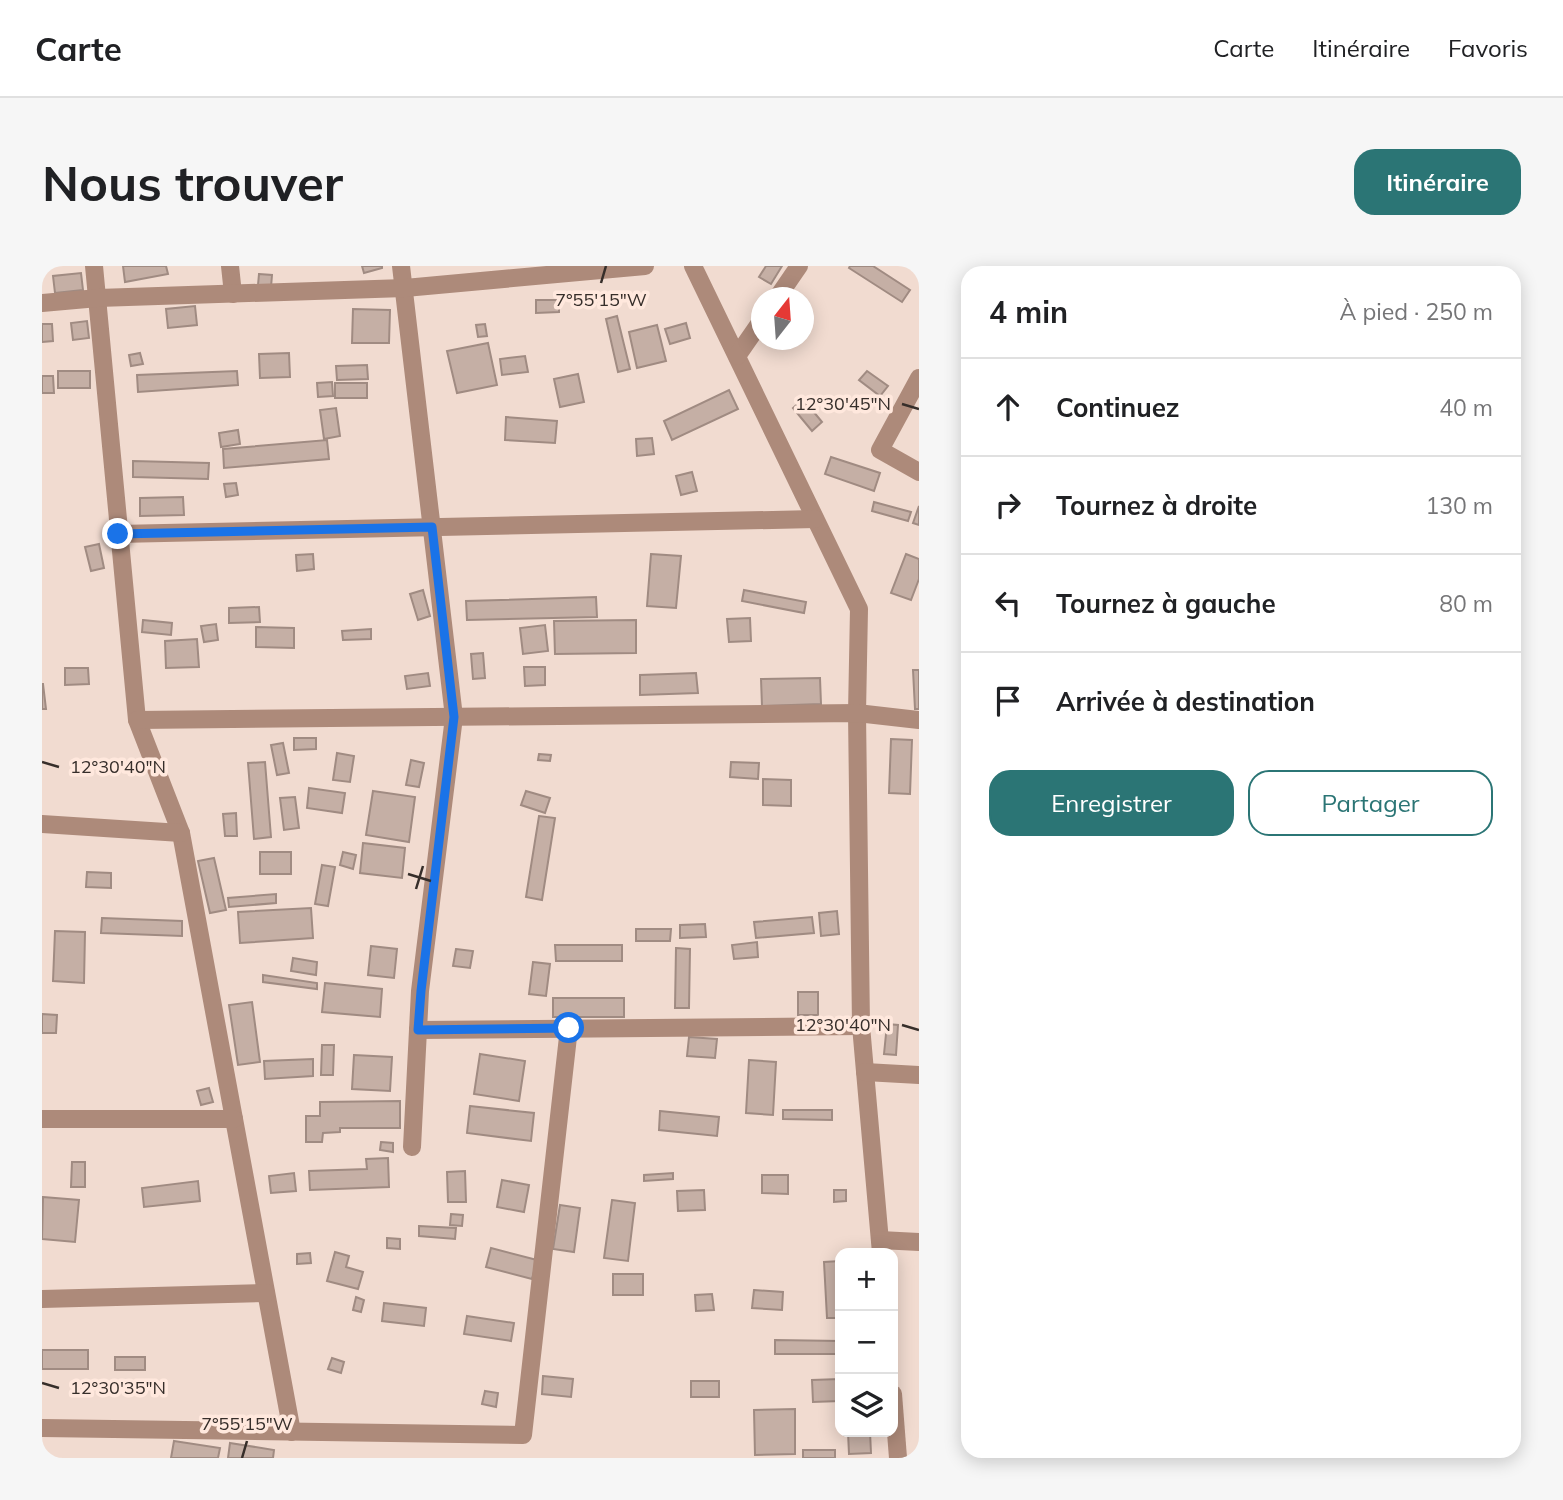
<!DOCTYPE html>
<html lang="fr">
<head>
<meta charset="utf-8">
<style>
	body { margin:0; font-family:Mulish,sans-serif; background:#f6f6f6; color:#202124 }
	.controls { position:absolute; right:21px; bottom:21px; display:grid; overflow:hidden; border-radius:14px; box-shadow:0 4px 18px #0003 }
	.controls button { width:63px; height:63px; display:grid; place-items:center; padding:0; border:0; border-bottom:2px solid #e0e0e0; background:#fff; color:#202124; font:35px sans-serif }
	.compass { position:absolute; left:709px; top:21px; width:63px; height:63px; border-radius:50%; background:#fff; box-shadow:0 4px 18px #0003; rotate:17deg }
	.stop { position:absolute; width:21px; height:21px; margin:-16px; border:5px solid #1a73e8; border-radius:50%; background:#fff }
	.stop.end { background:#1a73e8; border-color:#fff; box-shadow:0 2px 7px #0008 }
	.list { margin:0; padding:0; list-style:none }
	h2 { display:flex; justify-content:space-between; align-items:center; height:91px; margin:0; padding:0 28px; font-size:30px }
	h2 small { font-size:23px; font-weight:400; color:#757577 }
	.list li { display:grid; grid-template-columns:46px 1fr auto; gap:21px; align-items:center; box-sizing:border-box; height:98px; padding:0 28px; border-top:2px solid #e0e0e0 }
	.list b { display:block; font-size:26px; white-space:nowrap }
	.list em { font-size:23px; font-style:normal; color:#757577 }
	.actions { display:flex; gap:14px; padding:21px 28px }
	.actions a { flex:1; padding:16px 0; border:2px solid #2b7575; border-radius:21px; text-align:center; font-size:24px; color:#2b7575 }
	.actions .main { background:#2b7575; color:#fff }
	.icon { flex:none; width:38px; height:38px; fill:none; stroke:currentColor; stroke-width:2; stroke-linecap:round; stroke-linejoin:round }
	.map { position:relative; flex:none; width:877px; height:1192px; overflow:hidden; border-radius:21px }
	header { display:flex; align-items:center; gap:42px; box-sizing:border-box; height:98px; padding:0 35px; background:#fff; border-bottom:2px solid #e0e0e0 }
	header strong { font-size:33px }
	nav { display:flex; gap:38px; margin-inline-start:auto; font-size:24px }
	.intro { display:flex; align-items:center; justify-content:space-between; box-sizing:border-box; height:168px; padding:0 42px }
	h1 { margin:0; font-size:49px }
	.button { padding:18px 32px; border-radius:21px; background:#2b7575; color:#fff; font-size:24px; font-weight:700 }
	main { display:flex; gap:42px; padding:0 42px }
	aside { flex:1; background:#fff; border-radius:21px; box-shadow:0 4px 18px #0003 }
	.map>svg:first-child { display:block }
	.building { fill:#c5afa5; stroke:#a08b82; stroke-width:2 }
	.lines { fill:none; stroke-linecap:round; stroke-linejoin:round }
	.minor { stroke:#ad8a7a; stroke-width:18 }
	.route { stroke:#1a73e8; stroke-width:9 }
	.ticks { fill:none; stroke:#362e2a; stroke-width:2.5 }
	.ticks-label { font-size:18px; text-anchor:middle; fill:#362e2a; stroke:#ffe8dd; stroke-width:7; stroke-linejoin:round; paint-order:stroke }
</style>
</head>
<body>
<header>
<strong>Carte</strong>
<nav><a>Carte</a><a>Itinéraire</a><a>Favoris</a></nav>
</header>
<div class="intro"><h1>Nous trouver</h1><a class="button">Itinéraire</a></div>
<main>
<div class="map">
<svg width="877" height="1192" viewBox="0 0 877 1192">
	<rect width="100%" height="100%" fill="#f1dbd0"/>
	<g class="building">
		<polygon points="81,0 124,0 126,8 83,16"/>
		<polygon points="320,0 340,0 340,2 322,7"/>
		<polygon points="724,0 740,0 729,18 717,11"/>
		<polygon points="808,0 831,0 868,24 860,36 807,2"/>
		<polygon points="39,7 41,24 13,27 11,10"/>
		<polygon points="217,8 230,9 229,21 216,19"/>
		<polygon points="494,34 517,34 517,46 494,47"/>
		<polygon points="153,40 155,59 126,62 124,43"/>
		<polygon points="311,43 348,44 347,77 310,77"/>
		<polygon points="575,50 588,103 576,106 564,53"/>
		<polygon points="45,55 47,72 31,74 29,57"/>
		<polygon points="644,57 648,72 628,78 623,63"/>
		<polygon points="0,58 10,58 11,75 0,76"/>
		<polygon points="443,58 445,70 436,71 434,59"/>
		<polygon points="615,59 624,95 595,102 587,66"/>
		<polygon points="446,77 455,119 415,127 405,85"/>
		<polygon points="98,87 101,98 89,100 87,89"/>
		<polygon points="247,87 248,111 218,112 217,88"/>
		<polygon points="483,90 486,106 460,109 458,93"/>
		<polygon points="325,99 326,113 295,114 294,100"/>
		<rect x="16" y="105" width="32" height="17"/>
		<polygon points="195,105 196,119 96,126 95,109"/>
		<polygon points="825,105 846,120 838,130 817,114"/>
		<polygon points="536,108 542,136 518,141 512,113"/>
		<polygon points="0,110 11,110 12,127 0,127"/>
		<polygon points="290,116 291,130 276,131 275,117"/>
		<rect x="293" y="117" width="32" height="15"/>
		<polygon points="687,124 696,143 630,174 622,155"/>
		<polygon points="761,133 780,156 770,165 751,142"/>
		<polygon points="294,142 298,170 282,173 278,144"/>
		<polygon points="464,151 515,155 513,177 463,174"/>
		<polygon points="196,164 198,178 179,181 177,167"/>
		<polygon points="610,172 612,188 595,190 594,173"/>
		<polygon points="285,174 287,193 182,202 181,183"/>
		<polygon points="789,191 838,207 832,225 783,208"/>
		<polygon points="91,195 167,197 166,213 91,211"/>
		<polygon points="650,206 655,225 639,229 634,210"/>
		<polygon points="194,217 196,229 184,231 182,218"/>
		<polygon points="141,231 142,249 98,250 98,232"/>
		<polygon points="832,236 869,246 866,255 830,245"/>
		<polygon points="877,240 877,259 871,257"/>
		<polygon points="57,278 62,302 49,305 43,281"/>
		<polygon points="271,288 272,303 255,305 254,289"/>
		<polygon points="609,288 639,290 634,342 605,340"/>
		<polygon points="864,288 877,293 877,313 869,334 849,327"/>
		<polygon points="381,324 388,350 376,354 368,328"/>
		<polygon points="702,324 764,336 762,347 700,335"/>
		<polygon points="554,331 555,351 425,354 424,335"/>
		<polygon points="217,341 218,356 187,357 187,342"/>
		<polygon points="708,352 709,375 687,376 685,353"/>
		<polygon points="101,354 130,357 129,369 100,366"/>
		<polygon points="594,354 594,387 513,388 512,355"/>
		<polygon points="174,358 176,374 162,376 159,360"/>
		<polygon points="503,359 506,385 481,388 478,362"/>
		<polygon points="214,361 252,362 252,382 214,381"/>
		<polygon points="329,363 329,373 301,374 300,365"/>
		<polygon points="155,373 157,401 124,402 123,375"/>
		<polygon points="441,387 443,412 431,413 429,388"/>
		<polygon points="482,401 503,401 503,419 483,420"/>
		<polygon points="23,402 46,402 47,418 23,419"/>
		<polygon points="871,404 877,404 877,443 873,443"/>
		<polygon points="386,407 388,420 365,423 363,410"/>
		<polygon points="654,407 656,427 598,429 598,409"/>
		<polygon points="778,412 779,438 720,440 719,413"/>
		<polygon points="0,418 1,418 4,443 0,443"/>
		<polygon points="252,472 274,472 274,483 252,484"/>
		<polygon points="849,473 870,474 868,528 847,527"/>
		<polygon points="241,477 247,507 235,509 229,479"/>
		<polygon points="295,487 312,490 308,516 291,514"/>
		<polygon points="497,488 509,489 508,495 496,494"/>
		<polygon points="369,494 382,497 377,521 364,519"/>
		<polygon points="223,496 229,571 212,573 206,497"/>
		<polygon points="689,496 717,497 716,513 688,511"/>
		<polygon points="721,513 749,514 749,540 721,539"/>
		<polygon points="267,522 303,527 300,547 265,542"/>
		<polygon points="331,525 373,531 367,576 324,569"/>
		<polygon points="484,525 508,532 503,547 479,539"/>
		<polygon points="253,531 257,562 242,564 238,532"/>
		<polygon points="194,547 195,570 183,570 181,548"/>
		<polygon points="497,550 513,552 500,634 484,631"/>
		<polygon points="321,577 363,582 360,612 318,607"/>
		<rect x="218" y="586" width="31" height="22"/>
		<polygon points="301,586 314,589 311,603 298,599"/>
		<polygon points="172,592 184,644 168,647 156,595"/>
		<polygon points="280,599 293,601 286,640 273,638"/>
		<polygon points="45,606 69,607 69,622 44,621"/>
		<polygon points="234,628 234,637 187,641 186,632"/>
		<polygon points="269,642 271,672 198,677 196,646"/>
		<polygon points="795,645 797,668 779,670 777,647"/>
		<polygon points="770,651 772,667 714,672 712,656"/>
		<polygon points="60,652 140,655 140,670 59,667"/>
		<polygon points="663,658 664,671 638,672 638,659"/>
		<polygon points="594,663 629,663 628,675 594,675"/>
		<polygon points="13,665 43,666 42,717 11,715"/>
		<polygon points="715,676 716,691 692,693 690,679"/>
		<polygon points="513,679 580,679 580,695 514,695"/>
		<polygon points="329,680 355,683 352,712 326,709"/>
		<polygon points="634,682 648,683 647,742 633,742"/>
		<polygon points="414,683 431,685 428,702 411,700"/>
		<polygon points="251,692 275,696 274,709 249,705"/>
		<polygon points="491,696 508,698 504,730 487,728"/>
		<polygon points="221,709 275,717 275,723 221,716"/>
		<polygon points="283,717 340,723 338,751 280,746"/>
		<rect x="756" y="726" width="20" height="23"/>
		<rect x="511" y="732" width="71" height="19"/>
		<polygon points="210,736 218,796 196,799 187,739"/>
		<polygon points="0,748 15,749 14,767 0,767"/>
		<polygon points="845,758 856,759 854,789 842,788"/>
		<polygon points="647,771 675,773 673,792 645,790"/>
		<polygon points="280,779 292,779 291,809 279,809"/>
		<polygon points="438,788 483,795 477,835 432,828"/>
		<polygon points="312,789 350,791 348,825 310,823"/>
		<polygon points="271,793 271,810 223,813 222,795"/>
		<polygon points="707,794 734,796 731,849 704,847"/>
		<polygon points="167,822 171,836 159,839 155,825"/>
		<polygon points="358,835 358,862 298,862 298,866 281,867 280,876 264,876 264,850 278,850 278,836"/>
		<polygon points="428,840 492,847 489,875 425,867"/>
		<polygon points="741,844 790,844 790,854 741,853"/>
		<polygon points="618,845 677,851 675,870 617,864"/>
		<polygon points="339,876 351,877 351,886 338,884"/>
		<polygon points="346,892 347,921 268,924 267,905 325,903 324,893"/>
		<polygon points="30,896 43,896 43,921 29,921"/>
		<polygon points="423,905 424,936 406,936 405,906"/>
		<polygon points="252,907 254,925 229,927 227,910"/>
		<polygon points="631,907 631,913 602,915 602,909"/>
		<polygon points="720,909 746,909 746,928 720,927"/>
		<polygon points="460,914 487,919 482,946 455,941"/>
		<polygon points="156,915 158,935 102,941 100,922"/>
		<polygon points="662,924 663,944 636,945 635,925"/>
		<polygon points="792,924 804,924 804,935 792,936"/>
		<polygon points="1,931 37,934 33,976 0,973"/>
		<polygon points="570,934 593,937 586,995 562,992"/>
		<polygon points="518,939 538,942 532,986 511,983"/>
		<polygon points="409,948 421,949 420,960 408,959"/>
		<polygon points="377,960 414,962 413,973 377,970"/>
		<polygon points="345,972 358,973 358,983 345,982"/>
		<polygon points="449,982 495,994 490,1013 444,1001"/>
		<polygon points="293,986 307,990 304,1001 321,1006 316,1023 285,1015"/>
		<polygon points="268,987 269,997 255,998 255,988"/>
		<polygon points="798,995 798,1052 785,1052 782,996"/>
		<rect x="571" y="1008" width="30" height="21"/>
		<polygon points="712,1024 741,1026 740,1044 710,1042"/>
		<polygon points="670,1028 672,1044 654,1045 653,1029"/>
		<polygon points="314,1031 322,1034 319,1046 311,1044"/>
		<polygon points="342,1037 384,1042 382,1060 340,1055"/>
		<polygon points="425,1050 472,1057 469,1075 422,1068"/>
		<polygon points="733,1074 798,1075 798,1088 733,1088"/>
		<rect x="0" y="1084" width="46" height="19"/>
		<rect x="73" y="1091" width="30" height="13"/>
		<polygon points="290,1092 302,1096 299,1107 286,1103"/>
		<polygon points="501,1110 531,1113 529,1131 500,1128"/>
		<polygon points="798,1113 798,1135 771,1136 770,1114"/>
		<rect x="649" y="1115" width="28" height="16"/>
		<polygon points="443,1125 456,1127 454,1141 440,1138"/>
		<polygon points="753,1143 753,1188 713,1189 712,1144"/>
		<polygon points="806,1166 828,1166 829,1187 807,1188"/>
		<polygon points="132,1175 178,1182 176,1192 129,1192"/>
		<polygon points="188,1177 232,1184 231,1192 186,1192"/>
		<rect x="761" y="1184" width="32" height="8"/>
	</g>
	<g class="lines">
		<g class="minor">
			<polyline points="52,0 95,454 139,567 250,1166"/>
			<polyline points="188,0 191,28"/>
			<polyline points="359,0 412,451 378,725 370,881"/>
			<polyline points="651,0 817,343 815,447 819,760 839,987"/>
			<polyline points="735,32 757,0"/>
			<polyline points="0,37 56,32 363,22 603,0"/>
			<polyline points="695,90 720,54"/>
			<polyline points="877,112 838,184 877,206"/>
			<polyline points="76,268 773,253"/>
			<polyline points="95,454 815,447 877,454"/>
			<polyline points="0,558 139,567"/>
			<polyline points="376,764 819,760"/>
			<polyline points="823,806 877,809"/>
			<polyline points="0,853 192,853"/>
			<polyline points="838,974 877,976"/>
			<polyline points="0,1033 224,1027"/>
			<polyline points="851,1128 856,1192"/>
			<polyline points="0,1162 481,1169 527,762"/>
		</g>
	</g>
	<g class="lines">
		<polyline class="route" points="76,268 390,261 412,451 379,725 376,764 527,762"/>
	</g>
	<path class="ticks" d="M559 17 564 0M860 138 877 143M0 496 17 501M366 608 389 615M374 623 381 600M860 759 877 764M0 1117 17 1122M200 1192 205 1175"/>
	<g class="ticks-label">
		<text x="559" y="40">7°55'15"W</text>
		<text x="801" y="144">12°30'45"N</text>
		<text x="76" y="507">12°30'40"N</text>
		<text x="801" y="765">12°30'40"N</text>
		<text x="76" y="1128">12°30'35"N</text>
		<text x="205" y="1164">7°55'15"W</text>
	</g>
</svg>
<div class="controls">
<button>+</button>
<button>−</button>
<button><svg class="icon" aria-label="layers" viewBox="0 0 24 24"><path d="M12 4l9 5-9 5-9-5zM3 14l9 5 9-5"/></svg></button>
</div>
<svg class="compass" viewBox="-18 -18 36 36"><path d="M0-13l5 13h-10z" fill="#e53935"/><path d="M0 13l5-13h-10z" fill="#757577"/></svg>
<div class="stop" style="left:527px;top:762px"></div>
<div class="stop end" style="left:76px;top:268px"></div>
</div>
<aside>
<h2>4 min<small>À pied · 250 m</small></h2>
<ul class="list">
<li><svg class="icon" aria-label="ahead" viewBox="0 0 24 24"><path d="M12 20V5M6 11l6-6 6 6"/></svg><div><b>Continuez</b></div><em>40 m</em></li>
<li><svg class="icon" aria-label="right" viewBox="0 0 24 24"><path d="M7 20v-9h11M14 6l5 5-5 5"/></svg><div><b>Tournez à droite</b></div><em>130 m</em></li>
<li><svg class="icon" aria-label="left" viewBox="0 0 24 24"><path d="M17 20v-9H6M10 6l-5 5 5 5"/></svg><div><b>Tournez à gauche</b></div><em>80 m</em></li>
<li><svg class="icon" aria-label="arrive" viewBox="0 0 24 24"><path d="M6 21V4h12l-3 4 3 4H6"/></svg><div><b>Arrivée à destination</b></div></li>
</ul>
<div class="actions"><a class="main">Enregistrer</a><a>Partager</a></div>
</aside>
</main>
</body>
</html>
